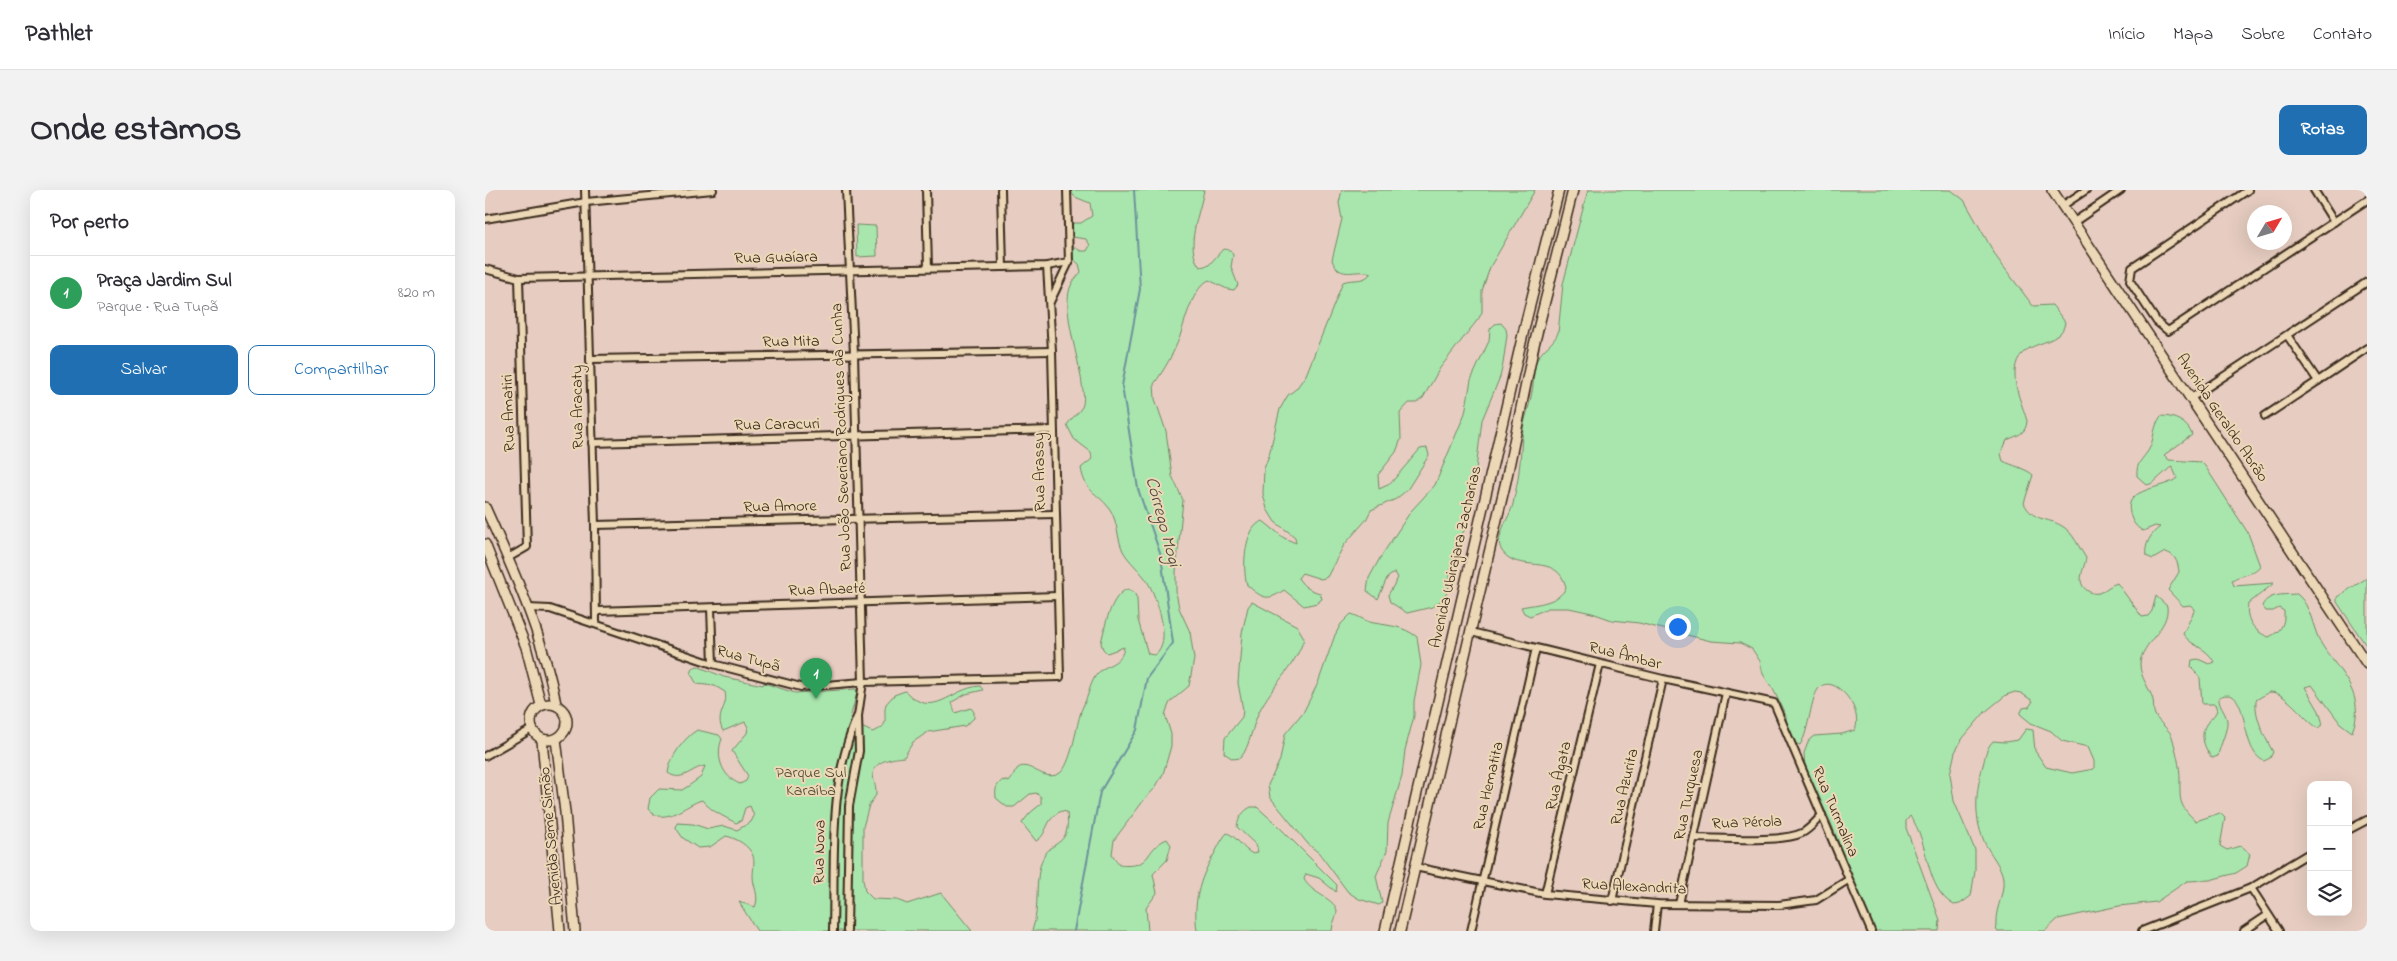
<!DOCTYPE html>
<html lang="pt">
<head>
<meta charset="utf-8">
<style>
	body { margin:0; font-family:"Indie Flower",sans-serif; background:#f2f2f3; color:#2b2b33 }
	.controls { position:absolute; right:15px; bottom:15px; display:grid; overflow:hidden; border-radius:10px; box-shadow:0 5px 20px #0002 }
	.controls button { width:45px; height:45px; display:grid; place-items:center; padding:0; border:0; border-bottom:1px solid #e1e1e2; background:#fff; color:#2b2b33; font:25px sans-serif }
	.compass { position:absolute; left:1762px; top:15px; width:45px; height:45px; border-radius:50%; background:#fff; box-shadow:0 5px 20px #0002; rotate:52deg }
	.you { position:absolute; left:1192px; top:436px; width:18px; height:18px; margin:-12px; border:4px solid #fff; border-radius:50%; background:#1a73e8; box-shadow:0 0 0 8px #1a73e833 }
	.badge { display:grid; place-items:center; width:32px; height:32px; border-radius:50%; background:#1f6fb2; color:#fff; font-size:16px; font-weight:700 }
	.pin { position:absolute; translate:-50% -41px; filter:drop-shadow(0 1px 2px #0008) }
	.pin::after { content:''; position:absolute; top:26px; width:18px; height:15px; background:inherit; clip-path:polygon(0 0,100% 0,50% 100%) }
	.list { margin:0; padding:0; list-style:none }
	h2 { display:flex; justify-content:space-between; align-items:center; height:65px; margin:0; padding:0 20px; font-size:21px }
	h2 small { font-size:16px; font-weight:400; color:#7c7c81 }
	.list li { display:grid; grid-template-columns:32px 1fr auto; gap:15px; align-items:center; box-sizing:border-box; height:75px; padding:0 20px; border-top:1px solid #e1e1e2 }
	.list b { display:block; font-size:19px; white-space:nowrap }
	.list p { margin:0; font-size:16px; white-space:nowrap; color:#7c7c81 }
	.list em { font-size:16px; font-style:normal; color:#7c7c81 }
	.actions { display:flex; gap:10px; padding:15px 20px }
	.actions a { flex:1; padding:11px 0; border:1px solid #1f6fb2; border-radius:10px; text-align:center; font-size:18px; color:#1f6fb2 }
	.actions .main { background:#1f6fb2; color:#fff }
	.icon { flex:none; width:28px; height:28px; fill:none; stroke:currentColor; stroke-width:2; stroke-linecap:round; stroke-linejoin:round }
	.map { position:relative; flex:none; width:1882px; height:741px; overflow:hidden; border-radius:10px }
	header { display:flex; align-items:center; gap:30px; box-sizing:border-box; height:70px; padding:0 25px; background:#fff; border-bottom:1px solid #e1e1e2 }
	header strong { font-size:24px }
	nav { display:flex; gap:28px; margin-inline-start:auto; font-size:18px }
	.intro { display:flex; align-items:center; justify-content:space-between; box-sizing:border-box; height:120px; padding:0 30px }
	h1 { margin:0; font-size:35px }
	.button { padding:12px 22px; border-radius:10px; background:#1f6fb2; color:#fff; font-size:18px; font-weight:700 }
	main { display:flex; gap:30px; padding:0 30px }
	aside { flex:1; background:#fff; border-radius:10px; box-shadow:0 5px 20px #0002 }
	.map>svg:first-child { display:block }
	.green { fill:#a9e6ad; stroke:#728866 }
	.lines { fill:none; stroke-linecap:round; stroke-linejoin:round }
	.stream { stroke:#6d939c; stroke-width:2 }
	.minor-casing { stroke:#3b2a1e; stroke-width:10 }
	.secondary-casing { stroke:#3b2a1e; stroke-width:12 }
	.minor { stroke:#ecd8b6; stroke-width:6 }
	.secondary { stroke:#ecd8b6; stroke-width:9 }
	.labels { text-anchor:middle; dominant-baseline:central; stroke-width:4; stroke-linejoin:round; paint-order:stroke }
	.street-label { font-size:16px; fill:#3b2a1e; stroke:#ecd8b6 }
	.park-label { font-size:16px; fill:#4c4633; stroke:#ecd8b6 }
	.water-label { font-size:18px; font-style:italic; fill:#48443e; stroke:#ecd8b6 }
</style>
</head>
<body>
<header>
<strong>Pathlet</strong>
<nav><a>Início</a><a>Mapa</a><a>Sobre</a><a>Contato</a></nav>
</header>
<div class="intro"><h1>Onde estamos</h1><a class="button">Rotas</a></div>
<main>
<aside>
<h2>Por perto<small></small></h2>
<ul class="list">
<li><span class="badge" style="background:#2e9e5b">1</span><div><b>Praça Jardim Sul</b><p>Parque · Rua Tupã</p></div><em>820 m</em></li>
</ul>
<div class="actions"><a class="main">Salvar</a><a>Compartilhar</a></div>
</aside>
<div class="map">
<svg width="1882" height="741" viewBox="0 0 1882 741">
	<rect width="100%" height="100%" fill="#e7cdc1"/>
	<filter id="ink" filterUnits="userSpaceOnUse"><feTurbulence type="fractalNoise" baseFrequency=".02" numOctaves="2"/><feDisplacementMap in="SourceGraphic" scale="10" xChannelSelector="R" yChannelSelector="G"/><feConvolveMatrix kernelMatrix="1 2 1 2 8 2 1 2 1" color-interpolation-filters="sRGB"/></filter>
	<g filter="url(#ink)">
		<g class="green">
			<path d="M584 0H719C715 23 699 57 715 77L724 75 738 59 745 60 748 65 746 77 753 95 749 100 742 99 724 90C708 97 700 131 695 146 689 163 679 180 669 194L670 209 681 241 687 286 698 310 691 382V402L694 418 705 442 709 469 704 496 685 512 682 519 680 525 686 544V556L678 584 670 598 659 610 629 650 627 664 634 675C669 679 658 659 682 649L686 655 682 670 668 684 672 703 661 718 663 741H547C556 717 548 689 558 668 568 648 586 658 582 622L576 621C559 630 563 645 551 651L537 633 545 623 556 614V607L551 603 545 604 529 617H522L511 608C510 599 511 595 518 590L524 592C528 588 529 583 532 579 543 568 559 594 575 583 586 575 591 538 595 525 596 519 600 513 602 507 605 499 607 489 613 483 623 473 637 474 639 457L622 463 618 459 616 453C620 436 626 404 643 399L649 402 652 409 653 430 663 464 670 465C688 453 672 407 662 391 655 380 644 372 638 361 632 348 633 334 626 321 615 303 600 304 596 278L607 269 606 262 589 249 582 235C586 228 593 224 597 217 600 211 598 200 597 194 594 168 577 122 585 98 587 91 592 87 596 82L594 74 586 67 587 56 596 61H602L605 55 601 49 587 47 584 36 589 33H596L607 26 605 13 590 7Z"/>
			<path d="M857 0H1050L1005 77 997 101V122L994 128 955 178 938 208 931 213H924L915 223 916 249 911 262 893 285 894 299 905 294 935 259 942 258 944 265 941 270 922 300 911 309 886 320 881 330 859 355 842 387 836 389 817 383 813 388C819 397 824 400 835 403L837 409 832 413 819 416 799 400C782 412 777 408 762 395 757 379 759 336 778 331L799 348 811 353 810 347 805 343 790 332 782 319 778 304 779 279 784 265 795 219 803 205 811 199 821 185 858 92C868 88 879 93 886 83 870 78 855 91 847 70L857 29 854 13Z"/>
			<path d="M1103 0H1466L1479 10 1512 68 1548 116 1567 115 1580 132C1577 160 1531 146 1530 182 1529 199 1538 216 1542 231 1541 244 1533 245 1522 250L1516 264 1518 271C1526 275 1542 279 1548 285L1539 313C1548 332 1562 327 1577 336 1588 342 1594 358 1601 368 1599 380 1590 393 1603 401 1606 403 1610 404 1614 403 1621 400 1625 395 1632 393L1657 427 1663 426 1667 421 1671 406 1682 416C1685 439 1656 453 1655 474 1655 488 1665 498 1668 510 1669 515 1668 521 1670 525 1675 535 1686 539 1688 550 1691 561 1695 576 1695 588 1695 610 1693 615 1711 631L1735 623 1740 628 1735 656 1742 660 1755 656 1765 664 1762 676 1751 683 1725 690 1702 691 1671 712 1634 716 1573 729 1560 741H1512C1507 722 1520 707 1518 688 1516 675 1504 663 1499 651 1488 626 1491 600 1498 575 1501 565 1500 560 1508 551L1520 552 1533 550 1541 539 1548 540 1550 561 1561 577 1587 583 1609 579V571L1603 557 1577 551 1566 541 1546 533 1535 524 1538 518 1544 517 1548 511 1536 503 1530 502 1521 505 1500 522 1478 548 1470 562 1465 584 1469 611 1490 660V681L1486 706 1475 714 1469 715C1439 699 1445 651 1425 626L1421 631V638L1455 730 1454 741H1390L1379 720 1346 633 1320 578 1319 563 1324 550 1329 546 1357 544 1370 540C1379 519 1350 484 1335 497 1325 506 1325 540 1315 555L1309 553 1302 541 1301 526 1289 501 1278 484 1275 471 1267 459 1255 453 1226 451 1154 433 1127 430 1107 423 1084 418H1063L1045 426 1039 423 1036 417C1051 414 1075 413 1081 397 1072 361 1033 385 1017 361 1008 347 1025 328 1028 314 1030 303 1033 292 1034 281 1036 267 1036 253 1038 239 1040 227 1045 215 1047 202 1049 193 1048 182 1051 172 1056 159 1068 155 1073 143L1078 94Z"/>
			<polygon points="371,35 391,36 392,66 372,67"/>
			<polygon points="1016,133 1021,139 1022,145 1018,174 1015,187 997,230 987,312 981,337 969,359 963,401 958,409 947,417 922,423 905,412 903,405 913,388 910,382 902,388 893,409 882,401 884,388 895,368 926,321 950,295 980,223 986,190 1004,151 1005,139 1010,134"/>
			<path d="M1676 226C1689 226 1703 232 1707 245L1679 265 1684 270 1716 272 1720 276 1763 343 1775 376C1766 386 1757 384 1747 390L1749 396 1789 393 1763 414C1760 429 1769 442 1784 447 1796 441 1800 435 1799 421L1794 418 1788 421H1781L1777 416C1783 403 1799 405 1812 404 1827 416 1827 439 1837 455 1855 483 1882 505 1867 542L1855 533 1827 495 1820 497 1834 521 1838 534 1833 538C1818 529 1801 501 1784 502L1771 510C1769 527 1780 547 1788 562L1785 568 1779 571C1752 559 1767 493 1734 507 1733 516 1740 521 1742 530 1743 541 1735 554 1733 566L1727 568C1719 558 1714 544 1722 533 1726 528 1730 526 1732 520L1730 514H1717L1715 488 1706 477 1707 470 1713 469 1724 474 1729 472C1721 456 1708 458 1698 444L1710 419 1705 415 1698 416 1683 400 1694 382C1693 372 1690 364 1680 362L1668 369 1661 366C1659 355 1666 343 1675 337L1670 336 1658 341C1651 337 1647 332 1645 323 1638 297 1681 299 1692 288L1687 276 1668 293 1662 295 1652 286C1651 273 1657 270 1663 261 1670 250 1667 238 1676 226Z"/>
			<polygon points="1882,388 1882,457 1852,412 1852,407"/>
			<path d="M767 412 812 436 819 448C813 472 790 493 777 516 768 531 767 548 759 563L755 568 748 569 739 563 740 548 757 527 758 520 753 493 757 443 763 417Z"/>
			<path d="M866 424C874 426 881 432 889 433 906 436 918 436 932 447L936 475 929 511V526L920 560 917 586 903 633 902 661 891 686 897 713 894 715 874 709 863 702 834 663 823 654 785 607 783 595 795 570 800 544 819 521 833 493 850 445 856 434Z"/>
			<path d="M212 476 239 487 278 495 279 493 310 503 371 499 372 503 365 528 370 534 387 542C407 536 397 528 401 514L409 505 420 501C449 531 465 498 495 496L498 500 481 504 467 512 470 523 486 518 489 522V528L480 536 443 542 428 552 419 567C409 568 389 570 388 584 388 591 392 597 391 605L384 615 378 637V689L380 701 388 709 412 710 422 714 456 703 487 741H272L254 712 270 717C275 706 268 697 268 686 268 680 270 672 268 666 265 656 251 648 241 646L225 657 213 658 198 648 191 638 192 633 208 634 223 639 239 636 252 640 266 632 269 626 265 616 260 618 256 631 251 633C238 626 226 621 217 610 201 614 179 638 163 619L165 608 174 599 197 600 202 597 216 587 220 576C206 578 197 593 183 583 185 567 199 548 212 540L234 545 237 549C230 566 237 587 255 594L261 591 263 586 247 561 262 543 263 537 260 532 238 541C229 524 244 517 240 502L230 496 212 494 206 484 208 478Z"/>
			<path d="M766 617H772L790 633 852 695 851 702 834 688 821 684 819 689C826 704 852 709 852 722 851 728 847 734 847 741H712C708 713 714 690 728 666 733 658 735 651 742 643 753 647 757 659 768 664L773 662 771 655 752 637C753 628 758 621 766 617Z"/>
		</g>
		<g class="lines">
			<polyline class="stream" points="589,741 615,602 652,540 662,488 688,453 676,366 653,299 637,196 655,99 649,0"/>
			<defs>
				<g id="minor">
					<polyline points="100,0 110,335 111,433"/>
					<polyline points="361,0 369,164 378,492 373,526 374,561 364,616 362,741"/>
					<polyline points="441,0 443,78"/>
					<polyline points="516,0 518,77"/>
					<polyline points="1763,0 1647,78 1645,91 1672,132 1683,141 1882,10"/>
					<polyline points="1829,0 1849,32"/>
					<polyline points="1577,16 1601,0"/>
					<polyline points="0,29 101,12 228,0"/>
					<polyline points="1589,32 1636,0"/>
					<polyline points="0,79 34,88 562,76 584,72"/>
					<polyline points="565,112 584,72 582,0"/>
					<polyline points="1802,145 1833,191 1882,158"/>
					<polyline points="105,169 567,161"/>
					<polyline points="1706,208 1882,92"/>
					<polyline points="1780,226 1833,191"/>
					<polyline points="107,253 568,240"/>
					<polyline points="110,335 570,324"/>
					<polyline points="23,368 42,357 34,88"/>
					<polyline points="43,418 65,419 228,474 316,497 378,492 575,487 567,161 562,76"/>
					<polyline points="226,418 228,474"/>
					<polyline points="112,421 572,406"/>
					<polyline points="986,442 1178,489 1289,513 1386,741"/>
					<polyline points="0,566 47,539"/>
					<polyline points="1863,640 1882,630"/>
					<path d="M1209 648C1234 648 1296 653 1317 643 1325 639 1331 631 1337 625"/>
					<polyline points="930,677 1060,704 1172,714 1294,715 1331,710 1363,690"/>
					<polyline points="1766,698 1794,741"/>
					<polyline points="1060,704 1115,474"/>
					<polyline points="1127,711 1178,489"/>
					<polyline points="1194,714 1241,503"/>
					<path d="M348 741C350 668 343 595 372 527"/>
					<polyline points="986,741 1051,458"/>
					<polyline points="1169,741 1172,714"/>
					<polyline points="1657,741 1766,698 1826,662"/>
					<polyline points="1759,741 1783,725"/>
				</g>
				<g id="secondary">
					<polyline points="1567,0 1882,474"/>
					<path d="M0 317C29 381 58 446 71 514"/>
					<polyline points="0,354 41,457 56,515"/>
					<circle cx="64" cy="532" r="18"/>
					<polyline points="71,549 80,622 90,741"/>
					<polyline points="57,550 75,741"/>
					<polyline points="900,741 1041,131 1074,0"/>
					<polyline points="915,741 1021,291 1049,155 1088,0"/>
				</g>
			</defs>
			<use href="#minor" class="minor-casing"/>
			<use href="#secondary" class="secondary-casing"/>
			<use href="#minor" class="minor"/>
			<use href="#secondary" class="secondary"/>
		</g>
	</g>
	<g class="labels">
		<g class="street-label">
			<text transform="translate(291 68) rotate(-1)">Rua Guaíara</text>
			<text transform="translate(306 152) rotate(-1)">Rua Mita</text>
			<text transform="translate(93 217) rotate(-91)">Rua Aracaty</text>
			<text transform="translate(24 223) rotate(-92)">Rua Amatiri</text>
			<text transform="translate(1737 228) rotate(56)">Avenida Geraldo Abrão</text>
			<text transform="translate(292 235) rotate(-1)">Rua Caracuri</text>
			<text transform="translate(357 247) rotate(-92)">Rua João Severiano Rodrigues da Cunha</text>
			<text transform="translate(555 282) rotate(-91)">Rua Arassy</text>
			<text transform="translate(295 317) rotate(-1)">Rua Amore</text>
			<text transform="translate(971 367) rotate(-77)">Avenida Ubirajara Zacharias</text>
			<text transform="translate(342 400) rotate(-2)">Rua Abaeté</text>
			<text transform="translate(1140 466) rotate(14)">Rua Âmbar</text>
			<text transform="translate(263 469) rotate(15)">Rua Tupã</text>
			<text transform="translate(1074 586) rotate(-77)">Rua Ágata</text>
			<text transform="translate(1004 596) rotate(-77)">Rua Hematita</text>
			<text transform="translate(1140 597) rotate(-77)">Rua Azurita</text>
			<text transform="translate(1204 605) rotate(-78)">Rua Turquesa</text>
			<text transform="translate(1350 622) rotate(67)">Rua Turmalina</text>
			<text transform="translate(1262 633) rotate(-2)">Rua Pérola</text>
			<text transform="translate(66 646) rotate(-95)">Avenida Seme Simão</text>
			<text transform="translate(335 662) rotate(-89)">Rua Nova</text>
			<text transform="translate(1149 697) rotate(3)">Rua Alexandrita</text>
		</g>
		<g class="park-label">
			<text x="326" y="583">Parque Sul<tspan x="326" dy="18">Karaíba</tspan></text>
		</g>
		<g class="water-label">
			<text transform="translate(677 332) rotate(75)">Córrego Mogi</text>
		</g>
	</g>
</svg>
<div class="controls">
<button>+</button>
<button>−</button>
<button><svg class="icon" aria-label="layers" viewBox="0 0 24 24"><path d="M12 4l9 5-9 5-9-5zM3 14l9 5 9-5"/></svg></button>
</div>
<svg class="compass" viewBox="-18 -18 36 36"><path d="M0-13l5 13h-10z" fill="#e53935"/><path d="M0 13l5-13h-10z" fill="#7c7c81"/></svg>
<div class="you"></div>
<div class="pin badge" style="left:331px;top:509px;background:#2e9e5b">1</div>
</div>
</main>
</body>
</html>
